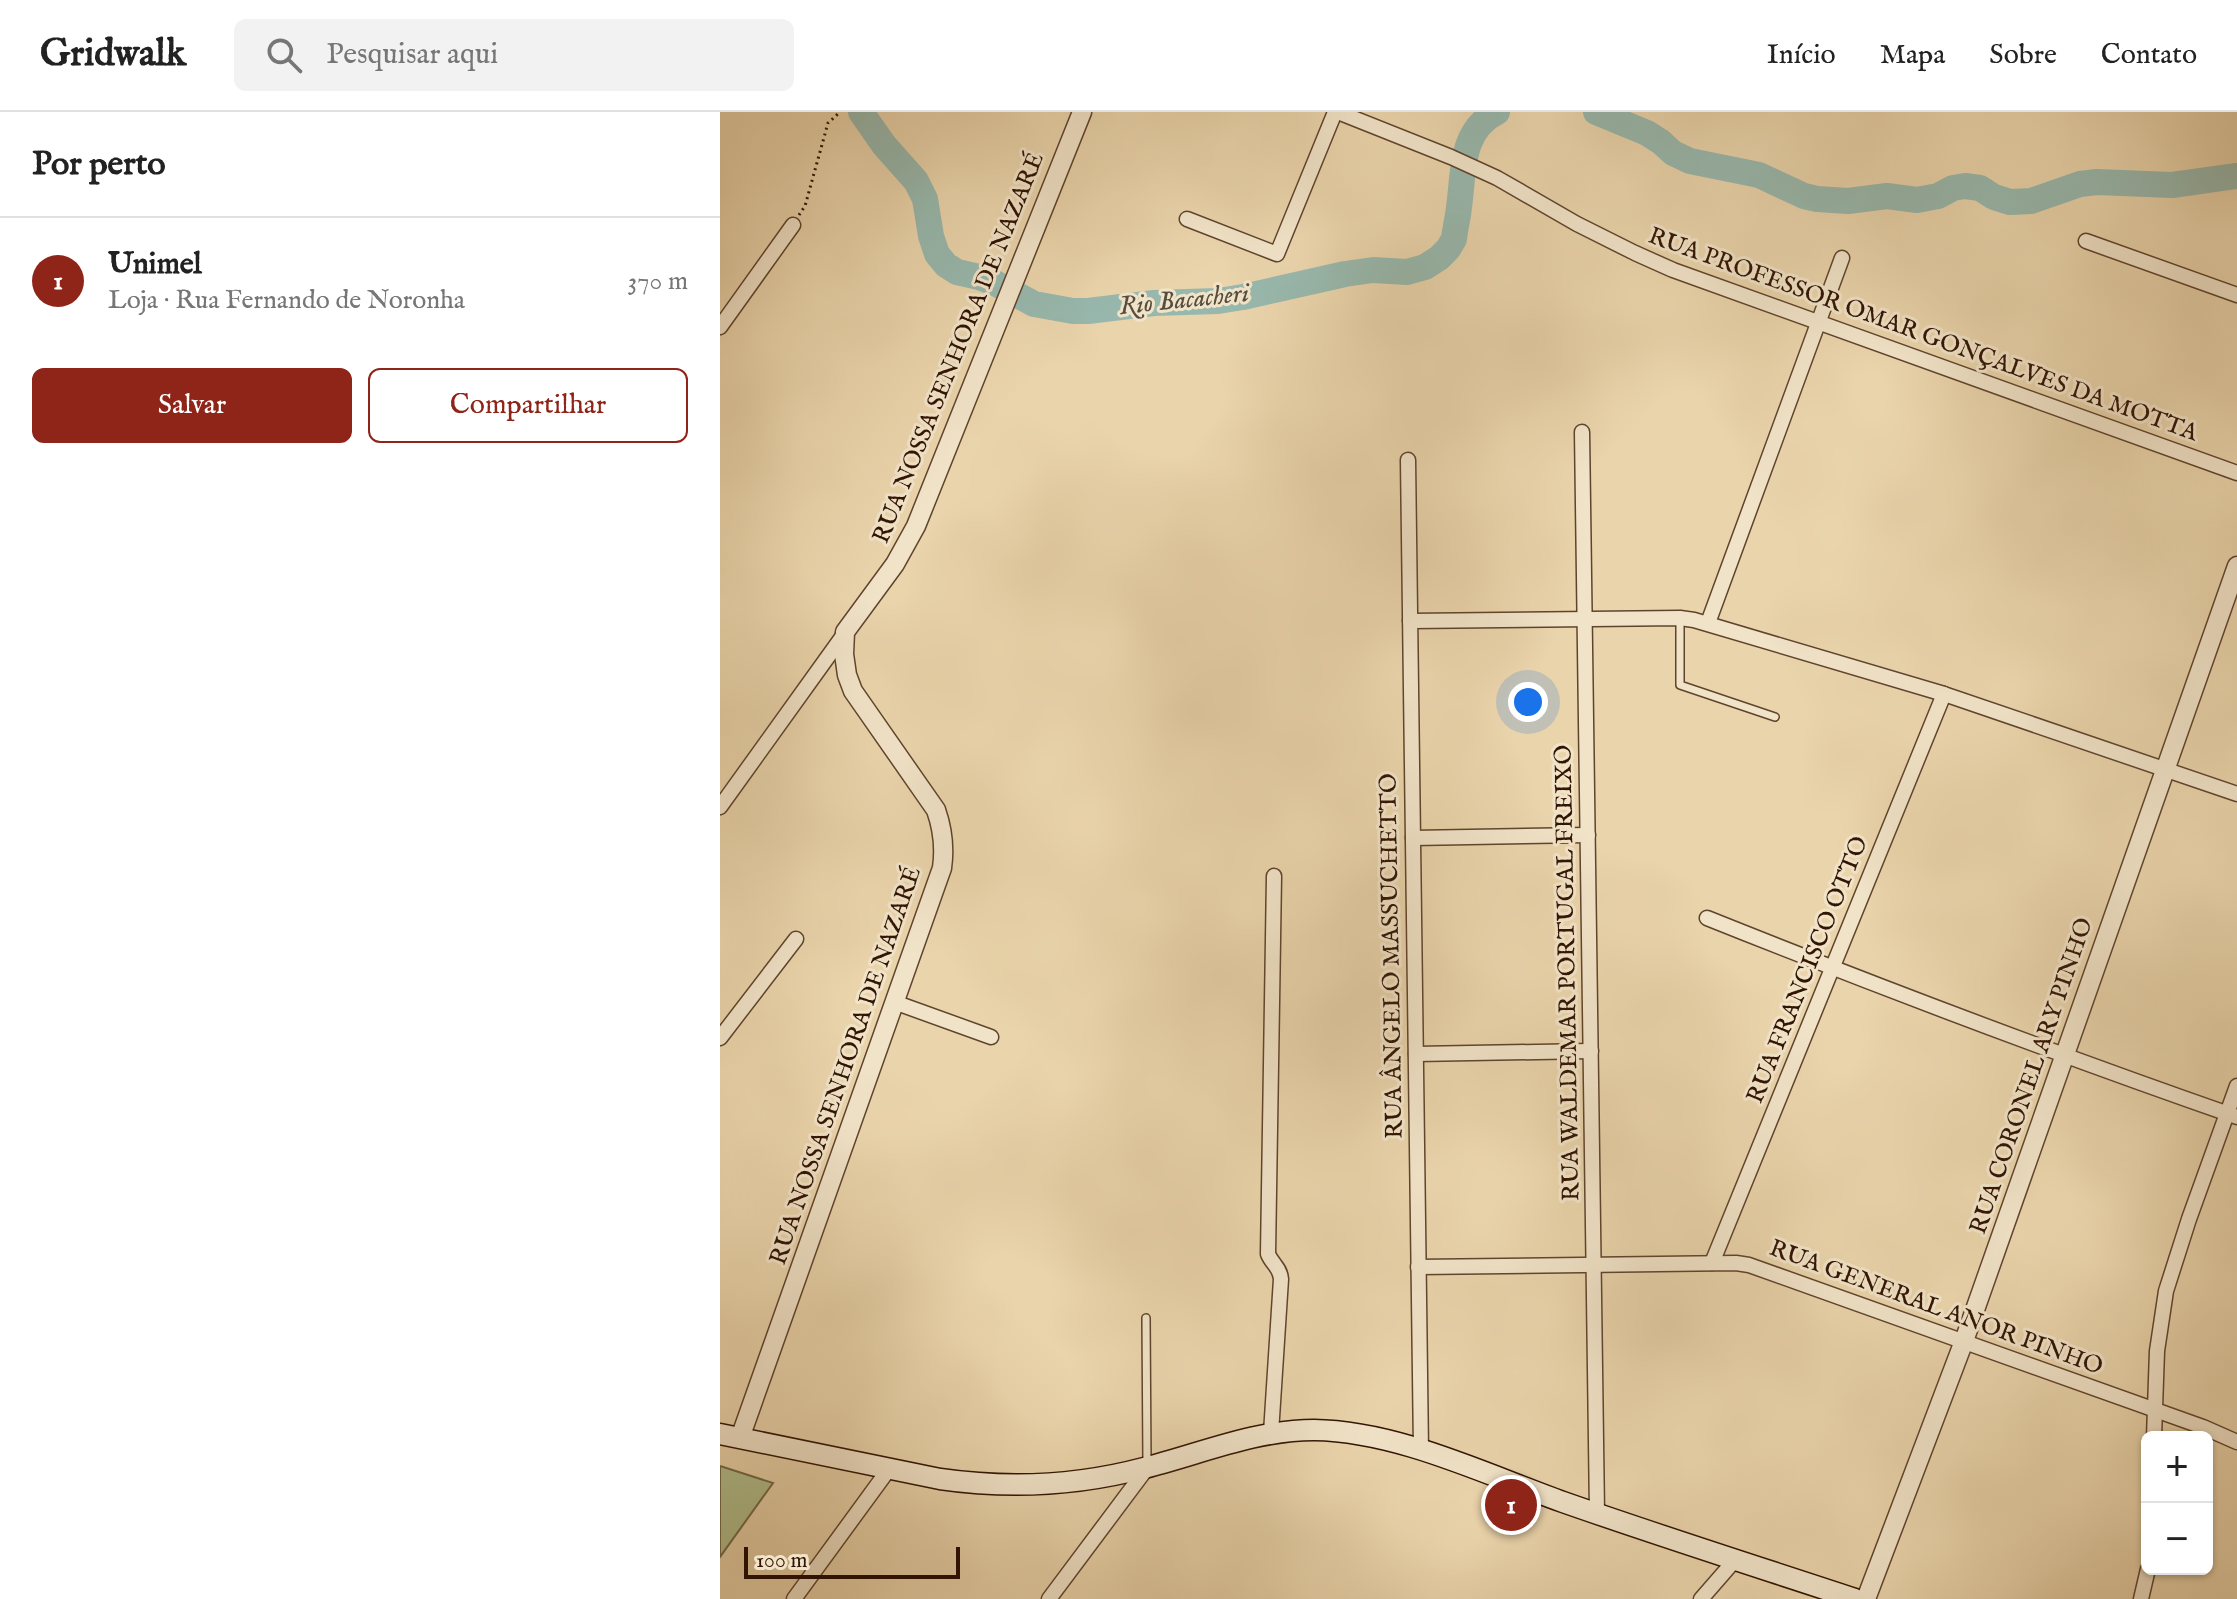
<!DOCTYPE html>
<html lang="pt">
<head>
<meta charset="utf-8">
<style>
	body { margin:0; font-family:"IM FELL English",serif; background:#f2f2f2; color:#222 }
	.controls { position:absolute; right:24px; bottom:24px; display:grid; overflow:hidden; border-radius:12px; box-shadow:0 2px 6px #0004 }
	.controls button { width:72px; height:72px; display:grid; place-items:center; padding:0; border:0; border-bottom:2px solid #e0e0e0; background:#fff; color:#222; font:40px sans-serif }
	.scale { position:absolute; left:24px; bottom:20px; width:216px; box-sizing:border-box; padding-left:8px; border:4px solid #311403; border-top:0; font-size:22px; line-height:28px; white-space:nowrap; color:#311403; -webkit-text-stroke:6px #f1e3c8; paint-order:stroke }
	.you { position:absolute; left:808px; top:590px; width:28px; height:28px; margin:-20px; border:6px solid #fff; border-radius:50%; background:#1a73e8; box-shadow:0 0 0 12px #1a73e833 }
	.badge { display:grid; place-items:center; width:52px; height:52px; border-radius:50%; background:#8f2418; color:#fff; font-size:26px; font-weight:700 }
	.pin { position:absolute; translate:-50% -50%; border:4px solid #fff; box-shadow:0 2px 8px #0006 }
	.list { margin:0; padding:0; list-style:none }
	h2 { display:flex; justify-content:space-between; align-items:center; height:104px; margin:0; padding:0 32px; font-size:34px }
	h2 small { font-size:26px; font-weight:400; color:#767676 }
	.list li { display:grid; grid-template-columns:52px 1fr auto; gap:24px; align-items:center; box-sizing:border-box; height:128px; padding:0 32px; border-top:2px solid #e0e0e0 }
	.list b { display:block; font-size:30px; white-space:nowrap }
	.list p { margin:0; font-size:26px; white-space:nowrap; color:#767676 }
	.list em { font-size:26px; font-style:normal; color:#767676 }
	.actions { display:flex; gap:16px; padding:24px 32px }
	.actions a { flex:1; padding:18px 0; border:2px solid #8f2418; border-radius:12px; text-align:center; font-size:28px; color:#8f2418 }
	.actions .main { background:#8f2418; color:#fff }
	.icon { flex:none; width:44px; height:44px; fill:none; stroke:currentColor; stroke-width:2; stroke-linecap:round; stroke-linejoin:round }
	.map { position:relative; flex:none; width:1517px; height:1487px; overflow:hidden }
	header { display:flex; align-items:center; gap:48px; box-sizing:border-box; height:112px; padding:0 40px; background:#fff; border-bottom:2px solid #e0e0e0 }
	header strong { font-size:38px }
	nav { display:flex; gap:44px; margin-inline-start:auto; font-size:28px }
	.search { width:560px; height:72px; background:#f2f2f2; display:flex; align-items:center; gap:20px; box-sizing:border-box; padding:0 28px; border-radius:12px; color:#767676; font-size:30px }
	main { display:flex }
	aside { flex:1; background:#fff }
	.map>svg:first-child { display:block }
	.green { fill:#b1be8d; stroke:#716948; stroke-width:2 }
	.lines { fill:none; stroke-linecap:round; stroke-linejoin:round }
	.river { stroke:#98b8ad; stroke-width:26 }
	.service-casing { stroke:#5f442d; stroke-width:10 }
	.minor-casing { stroke:#5f442d; stroke-width:17 }
	.tertiary-casing { stroke:#5f442d; stroke-width:21 }
	.secondary-casing { stroke:#311403; stroke-width:23 }
	.path { stroke:#311403; stroke-width:3; stroke-dasharray:2 4; stroke-linecap:butt }
	.service { stroke:#f1e3c8; stroke-width:7 }
	.minor { stroke:#f1e3c8; stroke-width:14 }
	.tertiary { stroke:#f1e3c8; stroke-width:18 }
	.secondary { stroke:#f1e3c8; stroke-width:20 }
	.labels { text-anchor:middle; dominant-baseline:central; stroke-width:6; stroke-linejoin:round; paint-order:stroke }
	.street-label { font-size:24px; fill:#311403; stroke:#f1e3c8 }
	.water-label { font-size:26px; font-style:italic; fill:#554d3e; stroke:#f1e3c8 }
</style>
</head>
<body>
<header>
<strong>Gridwalk</strong>
<div class="search"><svg class="icon" aria-label="search" viewBox="0 0 24 24"><circle cx="10" cy="10" r="6"/><path d="M15 15l6 6"/></svg>Pesquisar aqui</div>
<nav><a>Início</a><a>Mapa</a><a>Sobre</a><a>Contato</a></nav>
</header>
<main>
<aside>
<h2>Por perto<small></small></h2>
<ul class="list">
<li><span class="badge">1</span><div><b>Unimel</b><p>Loja · Rua Fernando de Noronha</p></div><em>370 m</em></li>
</ul>
<div class="actions"><a class="main">Salvar</a><a>Compartilhar</a></div>
</aside>
<div class="map">
<svg width="1517" height="1487" viewBox="0 0 1517 1487">
	<rect width="100%" height="100%" fill="#ead4ab"/>
	<filter id="stains"><feTurbulence type="fractalNoise" baseFrequency=".0025" numOctaves="4"/><feColorMatrix values="0 0 0 0 .2 0 0 0 0 .09 0 0 0 0 .02 0 0 0 .5 -.17"/></filter>
	<radialGradient id="worn" r=".72"><stop offset=".6" stop-color="#630" stop-opacity="0"/><stop offset="1" stop-color="#630" stop-opacity=".3"/></radialGradient>
	<polygon class="green" points="0,1354 53,1371 0,1445"/>
	<g class="lines">
		<g class="river">
			<path d="M141 0 164 33 196 69 205 87 211 124 217 142 226 153 237 160 259 165 275 171 314 192 353 199H368L434 191 498 189 523 185 625 162 653 158 687 160 705 155 719 146 728 137 734 127C735 116 738 106 739 95 744 60 740 18 777 0"/>
			<polyline points="876,0 927,21 941,30 953,41 970,49 1039,63 1084,84 1097,87 1128,89 1167,84 1197,88 1218,84 1233,76 1245,74 1260,76 1274,85 1290,90 1311,89 1360,72 1377,70 1452,73 1517,64"/>
		</g>
		<defs>
			<g id="service">
				<polyline points="960,506 960,573 1055,605"/>
				<polyline points="426,1206 427,1351"/>
			</g>
			<g id="minor">
				<polyline points="618,0 731,45 777,66 857,112 915,141 953,158 1517,361"/>
				<polyline points="467,107 557,142 615,0"/>
				<polyline points="1366,129 1517,183"/>
				<polyline points="0,215 73,113"/>
				<polyline points="862,320 877,1401"/>
				<polyline points="688,348 701,1339"/>
				<polyline points="690,509 960,506 974,508 1224,582 1517,682"/>
				<polyline points="988,511 1122,146"/>
				<polyline points="0,695 125,521"/>
				<polyline points="693,726 868,723"/>
				<path d="M987 806C1162 876 1339 943 1517 1005"/>
				<polyline points="174,890 271,925"/>
				<polyline points="0,926 76,827"/>
				<polyline points="696,942 871,939"/>
				<polyline points="992,1151 1224,582"/>
				<polyline points="698,1155 1016,1151 1029,1153 1483,1315 1517,1330"/>
				<path d="M551 1321 561 1167C560 1155 552 1152 548 1142L554 764"/>
				<polyline points="1434,1325 1437,1239 1446,1179 1469,1107 1517,974"/>
				<polyline points="74,1487 169,1357"/>
				<polyline points="329,1487 427,1356"/>
				<polyline points="981,1487 1015,1448"/>
				<polyline points="1421,1487 1428,1457"/>
			</g>
			<g id="tertiary">
				<path d="M20 1326 222 756C225 735 223 718 216 698L133 579 127 563 124 542 125 520 175 452 196 414 362 0"/>
				<polyline points="1146,1487 1244,1229 1517,454"/>
			</g>
			<path id="secondary" d="M0 1322 220 1367C289 1377 356 1374 424 1356 480 1342 535 1318 594 1318 677 1319 765 1362 843 1390 940 1424 1038 1455 1135 1487"/>
		</defs>
		<use href="#service" class="service-casing"/>
		<use href="#minor" class="minor-casing"/>
		<use href="#tertiary" class="tertiary-casing"/>
		<use href="#secondary" class="secondary-casing"/>
		<polyline class="path" points="79,103 85,94 108,11 120,0"/>
		<use href="#service" class="service"/>
		<use href="#minor" class="minor"/>
		<use href="#tertiary" class="tertiary"/>
		<use href="#secondary" class="secondary"/>
	</g>
	<g class="labels">
		<g class="street-label">
			<text transform="translate(1203 223) rotate(20)">RUA PROFESSOR OMAR GONÇALVES DA MOTTA</text>
			<text transform="translate(239 236) rotate(-68)">RUA NOSSA SENHORA DE NAZARÉ</text>
			<text transform="translate(672 844) rotate(-91)">RUA ÂNGELO MASSUCHETTO</text>
			<text transform="translate(1088 858) rotate(-68)">RUA FRANCISCO OTTO</text>
			<text transform="translate(848 861) rotate(-91)">RUA WALDEMAR PORTUGAL FREIXO</text>
			<text transform="translate(126 954) rotate(-71)">RUA NOSSA SENHORA DE NAZARÉ</text>
			<text transform="translate(1312 964) rotate(-71)">RUA CORONEL ARY PINHO</text>
			<text transform="translate(1216 1196) rotate(20)">RUA GENERAL ANOR PINHO</text>
		</g>
		<g class="water-label">
			<text transform="translate(464 188) rotate(-6)">Rio Bacacheri</text>
		</g>
	</g>
	<rect width="100%" height="100%" filter="url(#stains)"/>
	<rect width="100%" height="100%" fill="url(#worn)"/>
</svg>
<div class="controls">
<button>+</button>
<button>−</button>
</div>
<div class="scale">100 m</div>
<div class="you"></div>
<div class="pin badge" style="left:791px;top:1393px">1</div>
</div>
</main>
</body>
</html>
